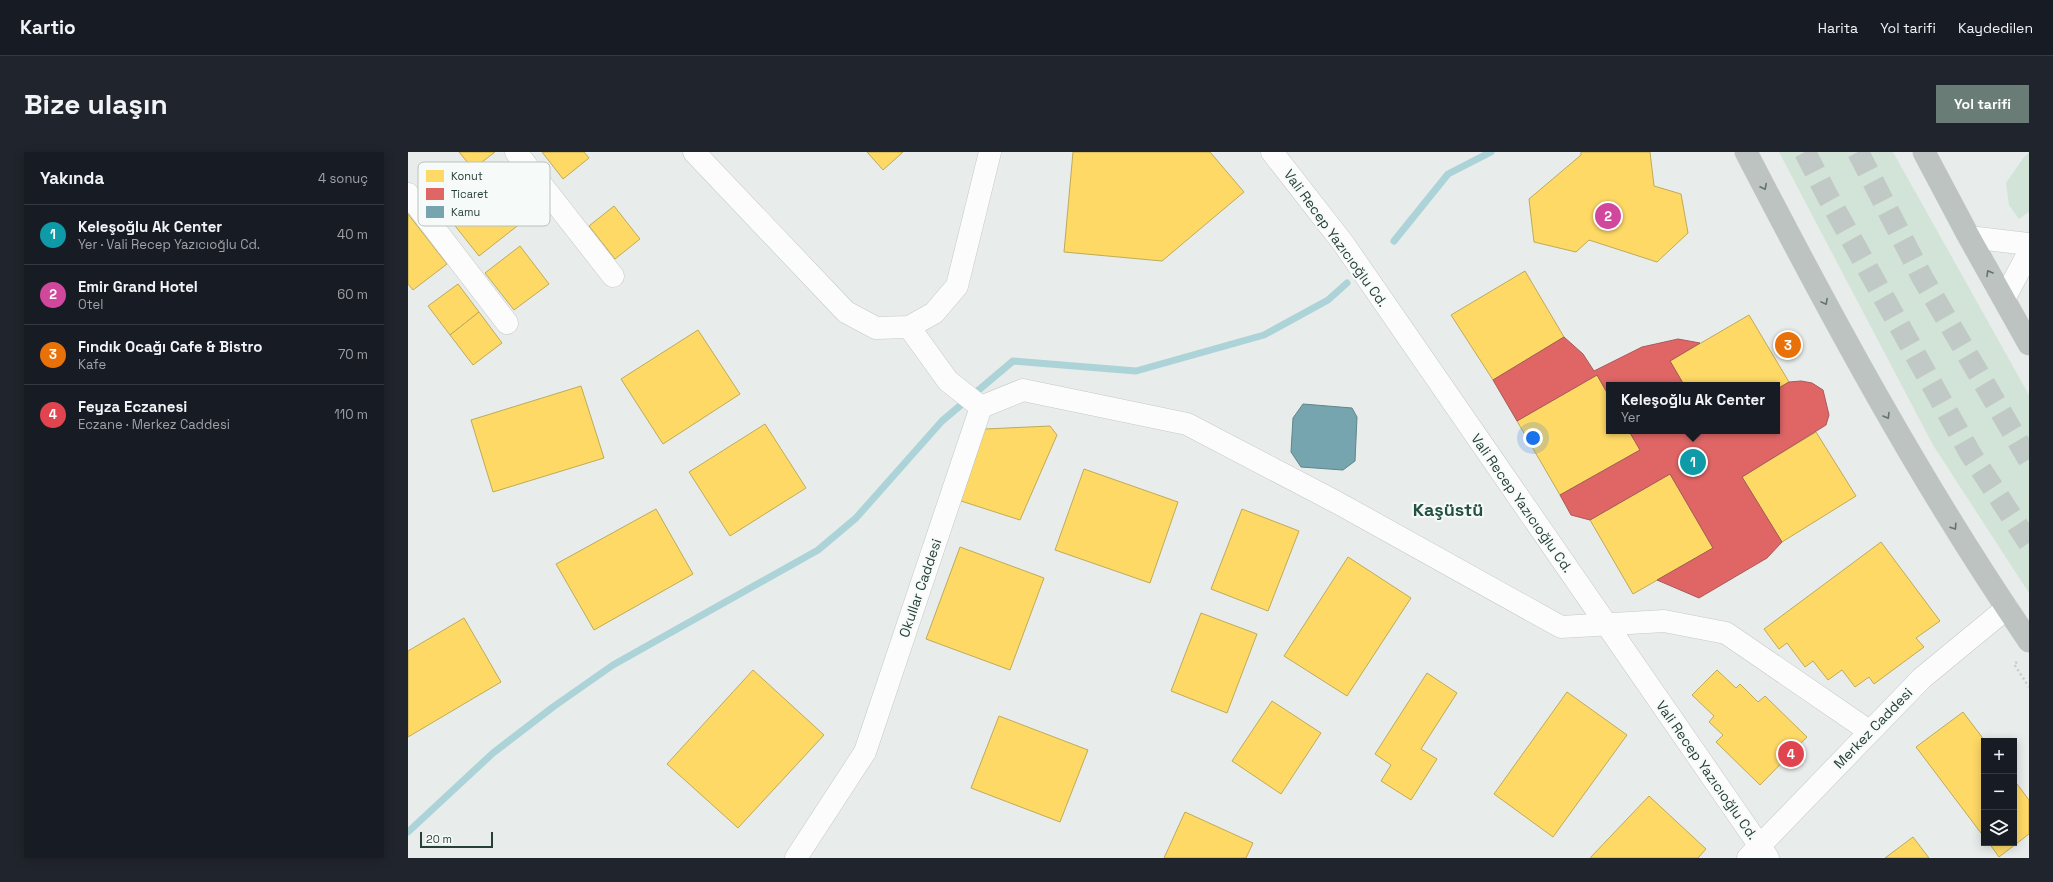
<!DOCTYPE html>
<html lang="tr">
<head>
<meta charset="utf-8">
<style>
	body { margin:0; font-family:"Space Grotesk",sans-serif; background:#20242c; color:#f1f3f6 }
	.controls { position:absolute; right:12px; bottom:12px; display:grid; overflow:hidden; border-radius:0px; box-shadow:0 2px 10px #0003 }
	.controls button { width:36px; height:36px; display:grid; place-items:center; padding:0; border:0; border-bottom:1px solid #363941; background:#171b24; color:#f1f3f6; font:20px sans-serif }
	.scale { position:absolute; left:12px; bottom:10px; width:73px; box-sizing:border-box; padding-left:4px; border:2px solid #263f37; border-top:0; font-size:11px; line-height:14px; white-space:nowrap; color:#263f37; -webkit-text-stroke:3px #f6faf8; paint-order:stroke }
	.you { position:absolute; left:1125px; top:286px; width:14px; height:14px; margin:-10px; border:3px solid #fff; border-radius:50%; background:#1a73e8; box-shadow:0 0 0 6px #1a73e833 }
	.badge { display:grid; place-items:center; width:26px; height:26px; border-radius:50%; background:#6a7c76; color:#fff; font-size:13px; font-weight:700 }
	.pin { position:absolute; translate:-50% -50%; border:2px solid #fff; box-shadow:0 1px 4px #0006 }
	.popup { position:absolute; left:1198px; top:230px; width:174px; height:52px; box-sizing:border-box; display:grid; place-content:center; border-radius:0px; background:#171b24; filter:drop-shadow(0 1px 3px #0005); font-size:13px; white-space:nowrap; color:#9ea1a6 }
	.popup b { font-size:15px; color:#f1f3f6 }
	.popup::after { content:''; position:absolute; left:50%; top:100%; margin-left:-8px; border:8px solid transparent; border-top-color:#171b24 }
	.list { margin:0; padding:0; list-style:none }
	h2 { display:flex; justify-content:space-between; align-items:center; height:52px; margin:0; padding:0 16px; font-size:17px }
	h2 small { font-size:13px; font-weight:400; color:#9ea1a6 }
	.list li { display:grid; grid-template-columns:26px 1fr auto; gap:12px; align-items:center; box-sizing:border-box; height:60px; padding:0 16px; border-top:1px solid #363941 }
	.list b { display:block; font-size:15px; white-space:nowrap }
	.list p { margin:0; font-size:13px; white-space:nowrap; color:#9ea1a6 }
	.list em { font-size:13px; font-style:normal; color:#9ea1a6 }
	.icon { flex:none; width:22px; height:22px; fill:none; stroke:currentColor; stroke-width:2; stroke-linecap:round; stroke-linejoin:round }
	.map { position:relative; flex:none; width:1621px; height:706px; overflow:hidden; border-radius:0px }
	header { display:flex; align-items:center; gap:24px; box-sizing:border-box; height:56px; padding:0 20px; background:#171b24; border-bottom:1px solid #363941 }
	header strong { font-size:19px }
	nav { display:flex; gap:22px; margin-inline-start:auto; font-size:14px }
	.intro { display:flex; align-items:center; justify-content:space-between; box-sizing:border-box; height:96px; padding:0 24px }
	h1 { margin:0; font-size:28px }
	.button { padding:10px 18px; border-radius:0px; background:#6a7c76; color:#fff; font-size:14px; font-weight:700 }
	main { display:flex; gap:24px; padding:0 24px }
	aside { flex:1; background:#171b24; border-radius:0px; box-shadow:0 2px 10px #0003 }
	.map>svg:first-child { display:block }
	.green { fill:#d2e4d7 }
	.homes { fill:#ffd966; stroke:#beab58 }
	.shops { fill:#e06666; stroke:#a85a58 }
	.public { fill:#76a5af; stroke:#5e868b }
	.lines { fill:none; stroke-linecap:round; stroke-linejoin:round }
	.stream { stroke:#acd3d7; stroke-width:7 }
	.highway-tunnel { stroke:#c1c9c6; stroke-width:22; stroke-dasharray:22 11; stroke-linecap:butt }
	.minor-casing { stroke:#c5c9c7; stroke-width:23 }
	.highway-casing { stroke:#c3cac8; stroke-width:23 }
	.path { stroke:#c6cecb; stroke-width:2.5; stroke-dasharray:2 3; stroke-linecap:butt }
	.minor { stroke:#fcfcfc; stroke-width:22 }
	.highway { stroke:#bcc3c1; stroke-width:22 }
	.oneway { stroke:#62746e }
	.labels { text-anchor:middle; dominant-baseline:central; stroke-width:4; stroke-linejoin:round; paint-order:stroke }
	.street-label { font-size:14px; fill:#263f37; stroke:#f6faf8 }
	.district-label { font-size:18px; font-weight:bold; fill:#225043; stroke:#f6faf8 }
	.key { fill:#f6faf8; stroke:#b8c2be; stroke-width:1 }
	.key-label { font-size:11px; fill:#263f37 }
</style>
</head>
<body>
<header>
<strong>Kartio</strong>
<nav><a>Harita</a><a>Yol tarifi</a><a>Kaydedilen</a></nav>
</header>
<div class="intro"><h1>Bize ulaşın</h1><a class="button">Yol tarifi</a></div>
<main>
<aside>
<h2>Yakında<small>4 sonuç</small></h2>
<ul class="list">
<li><span class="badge" style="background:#0f9aa8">1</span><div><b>Keleşoğlu Ak Center</b><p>Yer · Vali Recep Yazıcıoğlu Cd.</p></div><em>40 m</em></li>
<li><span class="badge" style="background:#d1479c">2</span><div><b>Emir Grand Hotel</b><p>Otel</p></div><em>60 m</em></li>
<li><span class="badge" style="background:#e8710a">3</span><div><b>Fındık Ocağı Cafe &amp; Bistro</b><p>Kafe</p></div><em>70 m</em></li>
<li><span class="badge" style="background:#e0444e">4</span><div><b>Feyza Eczanesi</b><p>Eczane · Merkez Caddesi</p></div><em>110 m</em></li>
</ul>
</aside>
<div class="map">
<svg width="1621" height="706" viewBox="0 0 1621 706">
	<rect width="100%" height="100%" fill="#e8ecea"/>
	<g class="green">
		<polygon points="1371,0 1485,0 1621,243 1621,441 1525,293"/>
		<polygon points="1621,1 1621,60 1611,67 1601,53 1598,31 1616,5"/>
	</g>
	<g class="homes">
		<polygon points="51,0 87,0 65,17"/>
		<polygon points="134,0 176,0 181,6 155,27"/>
		<polygon points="459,0 495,0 475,18"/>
		<polygon points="665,0 802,0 836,40 754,109 656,100"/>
		<polygon points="1173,0 1242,0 1246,34 1273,42 1280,81 1249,110 1181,88 1168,100 1126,90 1121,47 1173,3"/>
		<polygon points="96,21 127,60 71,104 40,65"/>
		<polygon points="206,54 232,87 207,107 181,74"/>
		<polygon points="0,62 39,112 5,138 0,132"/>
		<polygon points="112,94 141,132 106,158 77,121"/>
		<polygon points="1117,119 1156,185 1085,228 1043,163"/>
		<polygon points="50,132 71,160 42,183 20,154"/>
		<polygon points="71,160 94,191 65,213 42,183"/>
		<polygon points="1341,163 1381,230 1369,237 1369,233 1276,233 1262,209"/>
		<polygon points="290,178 332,242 255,292 213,227"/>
		<polygon points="1189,223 1201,244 1201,279 1221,279 1232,298 1152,343 1109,269"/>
		<polygon points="173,234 196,306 85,340 63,268"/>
		<polygon points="357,272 398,336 322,384 281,320"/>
		<polygon points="642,274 649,283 612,368 553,349 577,277"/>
		<polygon points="1408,280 1448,344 1374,390 1334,325"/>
		<polygon points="676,317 770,350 742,431 647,398"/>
		<polygon points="1262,322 1305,396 1225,442 1182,368"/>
		<polygon points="248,357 285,422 186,478 148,412"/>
		<polygon points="834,357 891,379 860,459 803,437"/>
		<polygon points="1473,390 1532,469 1508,486 1516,495 1466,532 1461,525 1447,535 1434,518 1420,528 1405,509 1397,515 1379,491 1371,497 1356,477"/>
		<polygon points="552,395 636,426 602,518 518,487"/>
		<polygon points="940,405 1003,446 939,544 876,504"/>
		<polygon points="793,461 849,482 819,561 763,539"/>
		<polygon points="56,466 93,530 0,585 0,499"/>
		<polygon points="345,518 416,583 330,676 259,612"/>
		<polygon points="1309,518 1328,536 1332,532 1350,550 1357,544 1399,585 1352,633 1308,590 1315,583 1301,570 1306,564 1284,543"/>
		<polygon points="1019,521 1049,541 1013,597 1029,607 1003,648 973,629 983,613 967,602"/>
		<polygon points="1159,540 1219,583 1145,685 1086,642"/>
		<polygon points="864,549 913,581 873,642 824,609"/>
		<polygon points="1555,560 1577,589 1576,685 1508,595"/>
		<polygon points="591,564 680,598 652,670 563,636"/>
		<polygon points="1606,628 1621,648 1621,682 1591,705 1581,691 1606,691"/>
		<polygon points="1241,644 1298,697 1290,706 1182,706"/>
		<polygon points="777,660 845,691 838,706 756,706"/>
		<polygon points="1505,685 1521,706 1477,706"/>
	</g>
	<g class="shops">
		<polygon points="1156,185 1175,202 1186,219 1234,195 1270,187 1292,191 1262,209 1276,233 1201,233 1201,244 1189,223 1109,269 1085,228"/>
		<polygon points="1393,229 1404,231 1415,238 1421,263 1418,273 1334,325 1374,390 1359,406 1291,446 1249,428 1305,396 1262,322 1182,368 1163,363 1152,343 1232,298 1221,279 1369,279 1369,237 1381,230"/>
	</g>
	<polygon class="public" points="895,252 944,256 949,265 947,309 935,318 893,315 883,300 885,266"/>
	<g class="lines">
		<g class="stream">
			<polyline points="986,89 1040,22 1083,0"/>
			<polyline points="0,680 85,601 145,555 205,513 410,398 448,366 534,269 605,209 728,219 856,183 920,148 939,131"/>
		</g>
		<g class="highway-tunnel">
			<polyline points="1397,0 1420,45 1562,301 1621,391"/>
			<polyline points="1450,0 1514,125 1621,308"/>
		</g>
		<defs>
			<g id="minor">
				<polyline points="108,0 205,124"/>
				<polyline points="286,0 438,160 468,176 501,175 526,161 549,134 582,0"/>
				<polyline points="864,0 935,91 1360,706"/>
				<polyline points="0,42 99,171"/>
				<polyline points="1561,85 1621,92"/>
				<polyline points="1596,147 1621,100"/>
				<polyline points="501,175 540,229 573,255"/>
				<polyline points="573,255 615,238 779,272 930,351 1153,475 1256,469 1318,481 1461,579"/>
				<polyline points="388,706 457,600 573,255"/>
				<polyline points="1340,706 1514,526 1599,456"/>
			</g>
			<g id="highway">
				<path d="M1338 0C1425 168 1514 333 1621 489"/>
				<polyline points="1516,0 1561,85 1621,192"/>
			</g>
		</defs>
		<use href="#minor" class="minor-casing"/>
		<use href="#highway" class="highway-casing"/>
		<polyline class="path" points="1609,510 1606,512 1621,535"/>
		<use href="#minor" class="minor"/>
		<use href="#highway" class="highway"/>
	</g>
	<defs><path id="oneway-chevron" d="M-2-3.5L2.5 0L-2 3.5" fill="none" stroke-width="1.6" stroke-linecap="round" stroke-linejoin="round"/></defs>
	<g class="oneway">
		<use href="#oneway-chevron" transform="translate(1356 35) rotate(63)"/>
		<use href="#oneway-chevron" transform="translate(1581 121) rotate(-120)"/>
		<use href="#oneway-chevron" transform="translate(1417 150) rotate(62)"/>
		<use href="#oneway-chevron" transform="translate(1479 264) rotate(59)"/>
		<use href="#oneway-chevron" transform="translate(1546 375) rotate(57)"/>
	</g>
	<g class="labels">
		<g class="street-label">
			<text transform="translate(928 86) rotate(54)">Vali Recep Yazıcıoğlu Cd.</text>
			<text transform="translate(1114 351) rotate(55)">Vali Recep Yazıcıoğlu Cd.</text>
			<text transform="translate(512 436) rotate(-71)">Okullar Caddesi</text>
			<text transform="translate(1465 576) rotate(-46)">Merkez Caddesi</text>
			<text transform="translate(1299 618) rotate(55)">Vali Recep Yazıcıoğlu Cd.</text>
		</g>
		<g class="district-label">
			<text x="1040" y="357">Kaşüstü</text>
		</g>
	</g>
	<rect x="10" y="10" width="132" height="64" rx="6" class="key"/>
	<rect x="18" y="18" width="18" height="12" fill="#ffd966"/>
	<rect x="18" y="36" width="18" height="12" fill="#e06666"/>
	<rect x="18" y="54" width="18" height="12" fill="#76a5af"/>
	<g class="key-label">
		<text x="43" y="28">Konut</text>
		<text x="43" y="46">Ticaret</text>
		<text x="43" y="64">Kamu</text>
	</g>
</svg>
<div class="controls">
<button>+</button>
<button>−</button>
<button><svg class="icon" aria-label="layers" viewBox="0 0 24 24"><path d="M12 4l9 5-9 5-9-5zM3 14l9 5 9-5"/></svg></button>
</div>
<div class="scale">20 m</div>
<div class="you"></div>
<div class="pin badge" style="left:1285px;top:310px;background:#0f9aa8">1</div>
<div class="popup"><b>Keleşoğlu Ak Center</b>Yer</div>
<div class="pin badge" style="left:1200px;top:64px;background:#d1479c">2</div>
<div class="pin badge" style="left:1380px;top:193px;background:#e8710a">3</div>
<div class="pin badge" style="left:1383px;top:602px;background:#e0444e">4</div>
</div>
</main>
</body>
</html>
